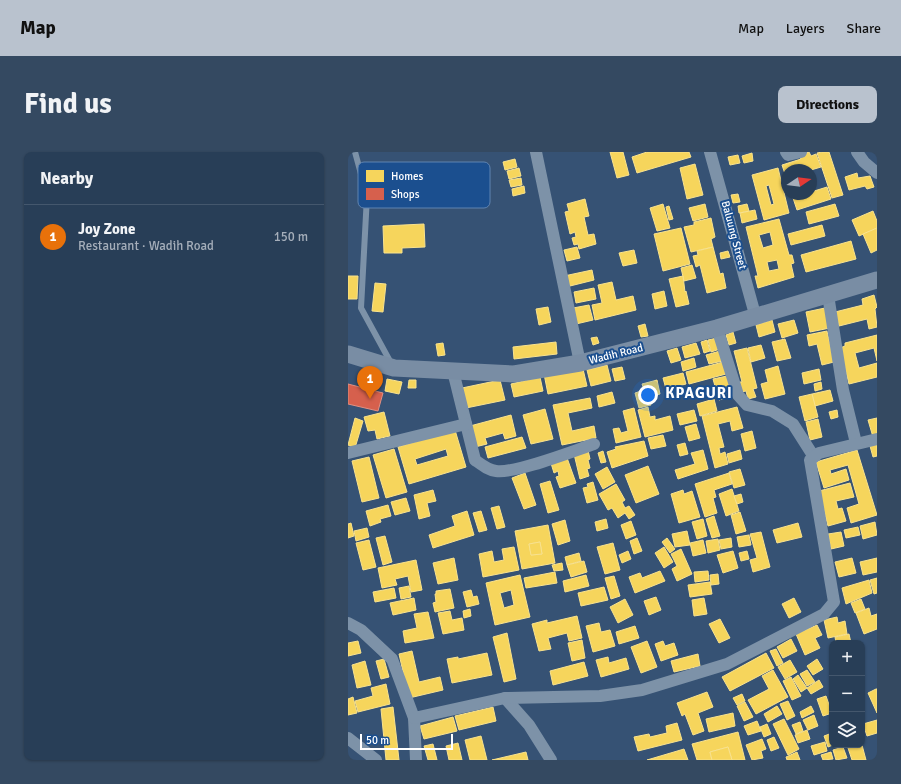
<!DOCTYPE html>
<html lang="en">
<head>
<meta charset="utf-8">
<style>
	body { margin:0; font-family:Signika,sans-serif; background:#344961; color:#f1f3f6 }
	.controls { position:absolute; right:12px; bottom:12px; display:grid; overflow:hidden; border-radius:8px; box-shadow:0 1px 3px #0004 }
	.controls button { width:36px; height:36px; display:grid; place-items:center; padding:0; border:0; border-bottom:1px solid #44576d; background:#283e57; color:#f1f3f6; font:20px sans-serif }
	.compass { position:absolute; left:433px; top:12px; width:36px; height:36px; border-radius:50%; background:#283e57; box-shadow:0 1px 3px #0004; rotate:77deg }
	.scale { position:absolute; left:12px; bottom:10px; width:93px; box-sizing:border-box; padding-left:4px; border:2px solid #fff; border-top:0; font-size:11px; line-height:14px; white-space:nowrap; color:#fff; -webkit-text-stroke:3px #1b4f8f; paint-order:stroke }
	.you { position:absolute; left:300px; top:243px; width:14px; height:14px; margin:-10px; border:3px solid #fff; border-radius:50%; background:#1a73e8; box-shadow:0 0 0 6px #1a73e833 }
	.badge { display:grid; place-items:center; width:26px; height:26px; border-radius:50%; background:#b9c2ce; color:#fff; font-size:13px; font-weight:700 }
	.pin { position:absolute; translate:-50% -33px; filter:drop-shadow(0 1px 2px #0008) }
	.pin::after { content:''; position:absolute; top:21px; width:14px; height:12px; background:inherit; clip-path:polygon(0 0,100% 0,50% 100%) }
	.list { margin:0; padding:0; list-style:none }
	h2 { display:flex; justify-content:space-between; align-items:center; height:52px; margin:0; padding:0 16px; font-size:17px }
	h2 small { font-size:13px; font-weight:400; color:#a5aeba }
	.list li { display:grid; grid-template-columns:26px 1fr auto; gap:12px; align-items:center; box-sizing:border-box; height:64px; padding:0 16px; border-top:1px solid #44576d }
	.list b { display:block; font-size:15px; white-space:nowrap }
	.list p { margin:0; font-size:13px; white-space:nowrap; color:#a5aeba }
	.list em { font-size:13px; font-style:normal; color:#a5aeba }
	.icon { flex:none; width:22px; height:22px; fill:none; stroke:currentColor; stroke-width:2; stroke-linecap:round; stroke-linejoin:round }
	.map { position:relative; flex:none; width:529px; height:608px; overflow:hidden; border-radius:8px }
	header { display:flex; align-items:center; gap:24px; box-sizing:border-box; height:56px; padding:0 20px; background:#b9c2ce; color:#111 }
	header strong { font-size:19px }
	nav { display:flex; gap:22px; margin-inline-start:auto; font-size:14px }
	.intro { display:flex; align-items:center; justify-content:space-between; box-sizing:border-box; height:96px; padding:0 24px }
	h1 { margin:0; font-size:28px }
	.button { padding:10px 18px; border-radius:8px; background:#b9c2ce; color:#111; font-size:14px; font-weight:700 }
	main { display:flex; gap:24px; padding:0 24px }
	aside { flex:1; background:#283e57; border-radius:8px; box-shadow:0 1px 3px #0004 }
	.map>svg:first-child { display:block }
	.homes { fill:#f6d55c; stroke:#f9e28d; fill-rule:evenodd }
	.shops { fill:#d6604d; stroke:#e29082 }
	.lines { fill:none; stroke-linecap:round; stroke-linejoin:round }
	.lane { stroke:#7d92a8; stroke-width:6 }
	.street { stroke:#7d92a8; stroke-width:12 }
	.secondary { stroke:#798da4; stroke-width:17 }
	.labels { text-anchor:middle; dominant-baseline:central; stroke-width:4; stroke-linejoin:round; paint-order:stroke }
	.street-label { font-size:11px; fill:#fff; stroke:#1b4f8f }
	.district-label { font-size:15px; font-weight:bold; letter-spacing:1px; fill:#fff; stroke:#1b4f8f }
	.key { fill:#1b4f8f; stroke:#5f84b1; stroke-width:1 }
	.key-label { font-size:11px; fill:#fff }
</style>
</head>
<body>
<header>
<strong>Map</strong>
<nav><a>Map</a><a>Layers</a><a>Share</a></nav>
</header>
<div class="intro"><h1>Find us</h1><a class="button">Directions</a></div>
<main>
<aside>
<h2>Nearby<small></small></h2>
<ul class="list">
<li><span class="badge" style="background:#e8710a">1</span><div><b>Joy Zone</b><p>Restaurant · Wadih Road</p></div><em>150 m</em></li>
</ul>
</aside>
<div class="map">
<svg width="529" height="608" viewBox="0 0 529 608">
	<rect width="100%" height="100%" fill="#365274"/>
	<g class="homes">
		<polygon points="262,0 275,0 281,23 269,26"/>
		<polygon points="299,0 341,0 343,5 289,21 284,5"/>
		<polygon points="461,0 463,4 468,2 473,15 463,18 439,18 439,28 434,13 453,7 451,4"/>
		<polygon points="474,0 481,0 495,43 484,46 469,1"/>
		<polygon points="404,1 405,9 396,11 394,4"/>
		<polygon points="390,3 392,11 382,13 380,5"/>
		<polygon points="167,7 169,15 157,18 155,10"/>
		<polygon points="347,12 355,43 339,47 332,16"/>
		<polygon points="171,16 173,24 161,27 159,19"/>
		<path d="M430 16 441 61 416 68 404 23ZM421 33 426 52 423 53 418 34Z"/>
		<polygon points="509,21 510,26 522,24 526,35 519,37 517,34 501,38 497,25"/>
		<polygon points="173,26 174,33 163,35 161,28"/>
		<polygon points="176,34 177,41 165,44 164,37"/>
		<polygon points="479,35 483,47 449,58 445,46 463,42 463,40"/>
		<polygon points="390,42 392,50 385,51 383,43"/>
		<polygon points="237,47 241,64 236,65 240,83 246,82 248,92 231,97 230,92 226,93 224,86 228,85 227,80 222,82 217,60 221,59 219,52"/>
		<polygon points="315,52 322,76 309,79 302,56"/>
		<polygon points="357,52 360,65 345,69 341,56"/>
		<polygon points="399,52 401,59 391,61 390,54"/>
		<polygon points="487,52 491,64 461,72 458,60"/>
		<polygon points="321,54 325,67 321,68 318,55"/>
		<polygon points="407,58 409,67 394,71 392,61"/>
		<polygon points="525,59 529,69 529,76 511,84 504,68"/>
		<polygon points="363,66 367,85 363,87 365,95 343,100 336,75 346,73 346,70"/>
		<path d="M431 67 441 103H444L446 111 443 112 446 125 410 136 407 124H410L398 75ZM422 80 425 93 415 96 411 83ZM429 108 431 117 421 119 419 110Z"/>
		<polygon points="76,72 77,95 54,96 54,101 36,101 35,74"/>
		<polygon points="474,73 477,84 443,93 440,82"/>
		<polygon points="333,76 342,112 315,119 306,82"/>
		<polygon points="529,76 529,98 523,101 515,82"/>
		<polygon points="503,89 508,107 458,120 453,103"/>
		<polygon points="229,95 232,106 219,109 216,98"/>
		<polygon points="365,95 372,122 375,121 378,136 359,141 352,113 348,115 345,104 350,103 349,99"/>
		<polygon points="286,98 289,111 275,114 271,101"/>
		<polygon points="380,99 382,105 373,107 372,101"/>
		<polygon points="344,113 348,126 336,129 333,116"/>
		<polygon points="244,118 246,128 218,135 216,124"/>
		<polygon points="0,124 10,124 9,147 0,147"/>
		<polygon points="335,124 337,140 338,139 341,152 328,155 321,127"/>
		<polygon points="264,130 268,148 285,144 288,158 247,168 244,153 254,151 250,133"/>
		<polygon points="27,131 38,132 35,160 24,159"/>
		<polygon points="246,136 248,147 228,151 226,140"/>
		<polygon points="316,139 319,154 307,157 304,142"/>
		<polygon points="526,143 529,155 527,157 529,175 521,177 519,167 491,174 487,160 515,153 514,147"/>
		<polygon points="241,153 245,168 228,172 225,156"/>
		<polygon points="200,155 203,170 191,173 188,157"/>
		<polygon points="477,156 482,176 462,180 458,160"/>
		<polygon points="424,168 427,180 411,185 408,173"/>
		<polygon points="446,168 450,181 434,186 430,172"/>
		<polygon points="297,172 300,184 293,185 290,174"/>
		<polygon points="479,179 486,210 474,213 469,192 461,194 459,183"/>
		<polygon points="385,180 388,191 381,193 378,183"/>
		<polygon points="529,183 529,209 526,196 507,201 511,216 529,211 529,225 501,232 492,196 497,194 497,191"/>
		<polygon points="249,185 251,191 245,193 243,186"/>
		<polygon points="369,186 372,197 363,200 360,188"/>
		<polygon points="437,187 443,206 429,209 424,190"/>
		<polygon points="359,188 362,199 356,201 353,190"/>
		<polygon points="208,190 209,202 166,207 165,195"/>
		<polygon points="95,191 97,203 90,204 88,192"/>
		<polygon points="348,191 352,202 337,206 334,195"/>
		<polygon points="413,193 417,206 403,210 400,196"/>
		<polygon points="329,196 333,208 323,211 319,199"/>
		<polygon points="399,196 409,236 405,237 408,245 400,247 398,239 393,240 391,230 394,230 386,199"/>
		<polygon points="372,199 375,209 361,212 358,203"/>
		<polygon points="346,206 348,215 335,219 333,210"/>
		<polygon points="375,210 378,222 341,232 338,220"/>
		<polygon points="259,213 263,229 243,234 239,218"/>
		<polygon points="430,214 437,242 417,247 413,232 420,230 417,218"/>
		<polygon points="274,215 277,227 267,229 264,217"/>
		<polygon points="235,217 239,234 200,242 196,222"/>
		<polygon points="471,217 473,228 456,232 454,221"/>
		<polygon points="335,221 338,232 318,237 315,226"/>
		<polygon points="379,224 384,244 371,248 365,227"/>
		<polygon points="192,225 195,239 166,245 163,232"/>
		<polygon points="39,227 54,230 51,242 37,239"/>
		<polygon points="61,228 68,228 68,236 60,236"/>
		<polygon points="152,228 157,248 118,256 114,236"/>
		<polygon points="309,228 312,242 301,245 303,253 291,256 287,241 296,238 294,232"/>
		<polygon points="473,230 474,237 467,239 466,232"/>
		<polygon points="482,238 485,249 467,254 464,242"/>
		<polygon points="264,240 267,251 251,255 249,244"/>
		<polygon points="464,242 470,265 457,269 451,245"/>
		<polygon points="242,246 244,256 220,261 224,279 246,274 248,286 214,293 205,253"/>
		<polygon points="366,247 369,259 352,264 349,252"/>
		<polygon points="300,255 302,265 307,264 307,268 322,264 325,278 297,285 290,258"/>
		<polygon points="389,255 395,276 384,279 382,269 370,272 376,295 371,296 372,302 377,300 380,312 367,316 354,264"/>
		<polygon points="286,256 293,285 268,291 265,277 271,276 273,281 280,279 275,259"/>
		<polygon points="197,257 205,287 183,292 175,263"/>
		<polygon points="346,258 349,269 332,273 329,262"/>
		<polygon points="489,258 490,265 483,267 481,260"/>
		<polygon points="36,260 42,284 29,287 27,278 20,279 16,265"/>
		<polygon points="163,263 168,284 157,287 155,281 137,286 139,292 127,295 122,274"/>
		<polygon points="7,266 15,269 7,296 0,293"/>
		<polygon points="529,266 529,284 525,285 520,268"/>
		<polygon points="470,267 474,285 462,288 458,270"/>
		<polygon points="348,272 352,286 341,289 337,275"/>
		<path d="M107 278 118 315 61 332 50 295ZM98 297 100 304 69 313 67 307Z"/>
		<polygon points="404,279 408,296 397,299 393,282"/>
		<polygon points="315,283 318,294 303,297 300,286"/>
		<polygon points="174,285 178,296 140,306 137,295"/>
		<polygon points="296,289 300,304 264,316 259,300 268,297 267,295"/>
		<polygon points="337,291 340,302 332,304 329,293"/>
		<polygon points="529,292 529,304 525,305 522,294"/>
		<polygon points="46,297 59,340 38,346 25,303"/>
		<polygon points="240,298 242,307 240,308 242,316 239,317 241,324 232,327 226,302"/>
		<polygon points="355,298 360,317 330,327 327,318 347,312 343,301"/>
		<polygon points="392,298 394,307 381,311 379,302"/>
		<polygon points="509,298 529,363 503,371 499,356 511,352 500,313 482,318 483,322 498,317 501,328 476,336 468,310"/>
		<polygon points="255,299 258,310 253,311 250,301"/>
		<polygon points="218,303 228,331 212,336 208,325 211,324 210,319 206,321 202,308"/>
		<polygon points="21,305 31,346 14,350 4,309"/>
		<polygon points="300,314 311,342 288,351 277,323"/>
		<polygon points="259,315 267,330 255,337 247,322"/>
		<polygon points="392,317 397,333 386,336 381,320"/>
		<polygon points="177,321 188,353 176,357 164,326"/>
		<polygon points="381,321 384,332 366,338 368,345 365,346 369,361 357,365 347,332"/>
		<polygon points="202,329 211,358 200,361 192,332"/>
		<polygon points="245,330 250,348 239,351 235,336 240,335 239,332"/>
		<polygon points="502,331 506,345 488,349 490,357 494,356 498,369 480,374 471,339"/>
		<polygon points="268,332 277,348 274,350 277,356 281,354 287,363 281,367 277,361 270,366 264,356 260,358 251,342"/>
		<polygon points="384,337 391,359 378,364 371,342"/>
		<polygon points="85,338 88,349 79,351 82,364 71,367 66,343"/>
		<polygon points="335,338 336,342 344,339 352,365 331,371 323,342"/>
		<polygon points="393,342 395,350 389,352 386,344"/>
		<polygon points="58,346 62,359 47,363 43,350"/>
		<polygon points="40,353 43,364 32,367 33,370 22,374 18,359"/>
		<polygon points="151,354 157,375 149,377 143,356"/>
		<polygon points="119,359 126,383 85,396 81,383 107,374 104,364"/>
		<polygon points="133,359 139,378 131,380 125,361"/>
		<polygon points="392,360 398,379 388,382 383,363"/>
		<polygon points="366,364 372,384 364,386 358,367"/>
		<polygon points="258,367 260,376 249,379 247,370"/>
		<polygon points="355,367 359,384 349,387 344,370"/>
		<polygon points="217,368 222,389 210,393 204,372"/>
		<polygon points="283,369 288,383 278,387 273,373"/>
		<polygon points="527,370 529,383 515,387 512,374"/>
		<polygon points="3,371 6,384 0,386 0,372"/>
		<polygon points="450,371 454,385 429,391 425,378"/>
		<path d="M200 373 207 411 174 417 167 379ZM192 390 194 402 183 403 181 392Z"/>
		<polygon points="510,375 512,383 498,386 496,378"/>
		<polygon points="19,376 21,385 8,389 6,379"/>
		<polygon points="339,379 342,393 327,395 324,382"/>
		<polygon points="413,380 422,415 405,420 402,408 409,406 402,382"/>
		<polygon points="493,380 496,394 483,397 480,382"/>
		<polygon points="401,383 403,393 391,395 389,385"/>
		<polygon points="37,384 44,410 35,413 28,386"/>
		<polygon points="289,386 294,399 286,402 282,389"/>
		<polygon points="319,386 327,397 322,401 314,390"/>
		<polygon points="383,386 384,395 373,397 371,388"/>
		<polygon points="370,387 372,398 360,401 358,389"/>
		<polygon points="21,388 28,415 15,418 8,391"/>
		<polygon points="355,388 358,401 345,404 342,391"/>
		<polygon points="192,390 194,402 183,403 181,392"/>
		<polygon points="265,391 272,418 257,422 249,395"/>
		<polygon points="166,395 171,418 135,425 131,402 144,399 146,410 156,408 154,397"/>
		<polygon points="316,395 325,410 316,416 307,401"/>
		<polygon points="333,397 344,422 329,429 324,417 329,414 323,402"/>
		<polygon points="280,399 283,407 274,411 271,403"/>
		<polygon points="385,399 390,416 375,421 369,403"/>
		<polygon points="399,399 401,407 393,409 391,401"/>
		<polygon points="231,401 233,409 219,413 217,405"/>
		<polygon points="106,406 110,428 90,432 85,411"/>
		<polygon points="504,406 508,421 491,425 487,410"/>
		<polygon points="529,406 529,420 515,423 512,410"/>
		<polygon points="68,408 74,438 63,440 60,424 47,427 49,433 34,436 30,416"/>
		<polygon points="236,409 239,420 223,425 219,413"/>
		<polygon points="214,411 215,418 206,419 204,413"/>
		<polygon points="312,419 317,429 287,441 281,425 292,421 294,426"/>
		<polygon points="360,419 361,428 347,430 346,420"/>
		<polygon points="207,420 209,431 178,436 176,426"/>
		<polygon points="370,422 371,432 363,433 362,423"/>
		<path d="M172 423 182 465 147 473 138 431ZM163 438 166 453 156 456 152 441Z"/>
		<polygon points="238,423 241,434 217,440 215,429"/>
		<polygon points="266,424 272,444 263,447 257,426"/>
		<polygon points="529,426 529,441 526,442 522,428"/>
		<polygon points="521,428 524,441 498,452 494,436"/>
		<polygon points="362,430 364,442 342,445 340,433"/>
		<polygon points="61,434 63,445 53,447 51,436"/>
		<polygon points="256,435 260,448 233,454 230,441"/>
		<polygon points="46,436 48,446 27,450 25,440"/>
		<polygon points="102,437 106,456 87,460 85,451 88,450 87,442 88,442 88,439"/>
		<polygon points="123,438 125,445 129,444 131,452 119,455 115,440"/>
		<polygon points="308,445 313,458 301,463 296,449"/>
		<polygon points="66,446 68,458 45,463 42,451"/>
		<polygon points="356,446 359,462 346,464 344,448"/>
		<polygon points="446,446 453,460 441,466 434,452"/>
		<polygon points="277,447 285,463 270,471 262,455"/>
		<polygon points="513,447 517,457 507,461 503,451"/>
		<polygon points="521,456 523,464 529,462 529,477 516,482 508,461"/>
		<polygon points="122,457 123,464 116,466 115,459"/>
		<polygon points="102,459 104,468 114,466 116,478 95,482 90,461"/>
		<polygon points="80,460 86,486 57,491 55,479 69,476 66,462"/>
		<polygon points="229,464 234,486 221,489 219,481 200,486 203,497 191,499 184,472 199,468 199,471"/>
		<polygon points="489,465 490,471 497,469 499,482 480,486 476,468"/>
		<polygon points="372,467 382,486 371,491 361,472"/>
		<polygon points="251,471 253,480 262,478 267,494 245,500 238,474"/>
		<polygon points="469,473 474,483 467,486 472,496 457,503 448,482"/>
		<polygon points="287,474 291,486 271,492 268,480"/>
		<polygon points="159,481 168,527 156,530 145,485"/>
		<polygon points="501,482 503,491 488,491 487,485"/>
		<polygon points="443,487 449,499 435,506 429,495"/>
		<polygon points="234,488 237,506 224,509 220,491"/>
		<polygon points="10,489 13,501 0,504 0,491"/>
		<polygon points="299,489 309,515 293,521 283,495"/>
		<polygon points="315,489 317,494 326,491 330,503 313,509 307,492"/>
		<polygon points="428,497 435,511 429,514 422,499"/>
		<polygon points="64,499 71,530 92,525 95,538 61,546 51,502"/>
		<polygon points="139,501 144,523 104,531 99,507 110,505 110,507"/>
		<polygon points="418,501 426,516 382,539 374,525"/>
		<polygon points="350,502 352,514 326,520 323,509"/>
		<polygon points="260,505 261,511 278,506 281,517 253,525 248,508"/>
		<polygon points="36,507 41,525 33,527 28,509"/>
		<polygon points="469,507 475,517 465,523 459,514"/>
		<polygon points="442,508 449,520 437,527 430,515"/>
		<polygon points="17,509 23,533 9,536 4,513"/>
		<polygon points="236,510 240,524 205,533 202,519"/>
		<polygon points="425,518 440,545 408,562 400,548 421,537 414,524"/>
		<polygon points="459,518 467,530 459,534 452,522"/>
		<polygon points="450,523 459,536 453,540 445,527"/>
		<polygon points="443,525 453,544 444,548 435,529"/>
		<polygon points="471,528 475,535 463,542 459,536"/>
		<polygon points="38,532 42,552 10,560 7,549 25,544 23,536"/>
		<polygon points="528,537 529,537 529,561 520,541"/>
		<polygon points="359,540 365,555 350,561 356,579 345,583 337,562 334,564 329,551"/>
		<polygon points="394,542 397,549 389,553 385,546"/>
		<polygon points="478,544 484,561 475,564 469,547"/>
		<polygon points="5,545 9,561 0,563 0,547"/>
		<polygon points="440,549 447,564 439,568 432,552"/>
		<polygon points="397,550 405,565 396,569 389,554"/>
		<polygon points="429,554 434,562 420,570 416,562"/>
		<polygon points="463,554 466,560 454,566 452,560"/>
		<polygon points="45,555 51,608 38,608 33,557"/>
		<polygon points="145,555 148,569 111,578 107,564"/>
		<polygon points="385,561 387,574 361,580 358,567"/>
		<polygon points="466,563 470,574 460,578 455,568"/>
		<polygon points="105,565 109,579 76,587 72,574"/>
		<polygon points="436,567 451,597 440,603 425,572"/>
		<polygon points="529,568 529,581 519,584 515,572"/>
		<polygon points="409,569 413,579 400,583 396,574"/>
		<polygon points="452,570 455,579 448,582 444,573"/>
		<polygon points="329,571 334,588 290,599 286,585 301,582 302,585 319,581 318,574"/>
		<polygon points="419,572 423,582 416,585 412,575"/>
		<polygon points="459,578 462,587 450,591 447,583"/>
		<polygon points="390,580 397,608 384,608 380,595 362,600 364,608 349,608 344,592"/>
		<polygon points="484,581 485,593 480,595 476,584"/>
		<polygon points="133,584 139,608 122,608 117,588"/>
		<polygon points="426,585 431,596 423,599 419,588"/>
		<polygon points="414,587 418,597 413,599 415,606 404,608 398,593"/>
		<polygon points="477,590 479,599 466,603 463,594"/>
		<polygon points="110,591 114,608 101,608 98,594"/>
		<polygon points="85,592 89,608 80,608 76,594"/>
		<polygon points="508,593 514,593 518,608 504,608 500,596"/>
		<polygon points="380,595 384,608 364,608 362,600"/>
		<polygon points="495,595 499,606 488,608 485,598"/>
		<polygon points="336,597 340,608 299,608"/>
		<polygon points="178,600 180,608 144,608"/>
		<polygon points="449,600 452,608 439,608 438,605"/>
		<polygon points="483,600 485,607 475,608 473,603"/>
	</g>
	<polygon class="shops" points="0,232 35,241 30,259 0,252"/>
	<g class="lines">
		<polyline class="lane" points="7,0 19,44 13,156 43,211"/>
		<g class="street">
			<polyline points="188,0 232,211"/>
			<polyline points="362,0 408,166"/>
			<polyline points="438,0 440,3 453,0"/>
			<polyline points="509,0 516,10 529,21"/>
			<polyline points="480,143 495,238 508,291"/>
			<polyline points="369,176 390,243 399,253 424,259 445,272 466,305"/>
			<path d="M105 219 127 308C134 313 140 318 148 319 167 322 225 299 246 292"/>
			<polyline points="0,301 118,272"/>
			<polyline points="0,471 13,478 44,507 66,566 68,608"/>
			<polyline points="157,546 181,573 203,608"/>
			<polyline points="66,566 157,546 252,544 294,538 379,512 476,462 486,450 462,308 471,301 529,287"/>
			<polyline points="0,586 28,608"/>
		</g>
		<polyline class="secondary" points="0,202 46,216 166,222 232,211 369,176 529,128"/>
	</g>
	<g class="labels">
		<g class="street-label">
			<text transform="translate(386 83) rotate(75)">Baluung Street</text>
			<text transform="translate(268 202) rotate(-14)">Wadih Road</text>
		</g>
		<g class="district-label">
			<text x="351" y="241">KPAGURI</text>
		</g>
	</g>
	<rect x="10" y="10" width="132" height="46" rx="6" class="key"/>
	<rect x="18" y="18" width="18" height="12" fill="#f6d55c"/>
	<rect x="18" y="36" width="18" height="12" fill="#d6604d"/>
	<g class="key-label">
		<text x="43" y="28">Homes</text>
		<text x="43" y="46">Shops</text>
	</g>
</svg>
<div class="controls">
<button>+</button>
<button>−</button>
<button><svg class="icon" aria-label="layers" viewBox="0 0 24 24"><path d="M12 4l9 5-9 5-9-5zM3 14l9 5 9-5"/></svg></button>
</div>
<svg class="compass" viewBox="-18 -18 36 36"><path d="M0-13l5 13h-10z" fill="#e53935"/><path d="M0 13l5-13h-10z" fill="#a5aeba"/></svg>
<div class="scale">50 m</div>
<div class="you"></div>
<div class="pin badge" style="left:22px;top:247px;background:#e8710a">1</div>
</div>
</main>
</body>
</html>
